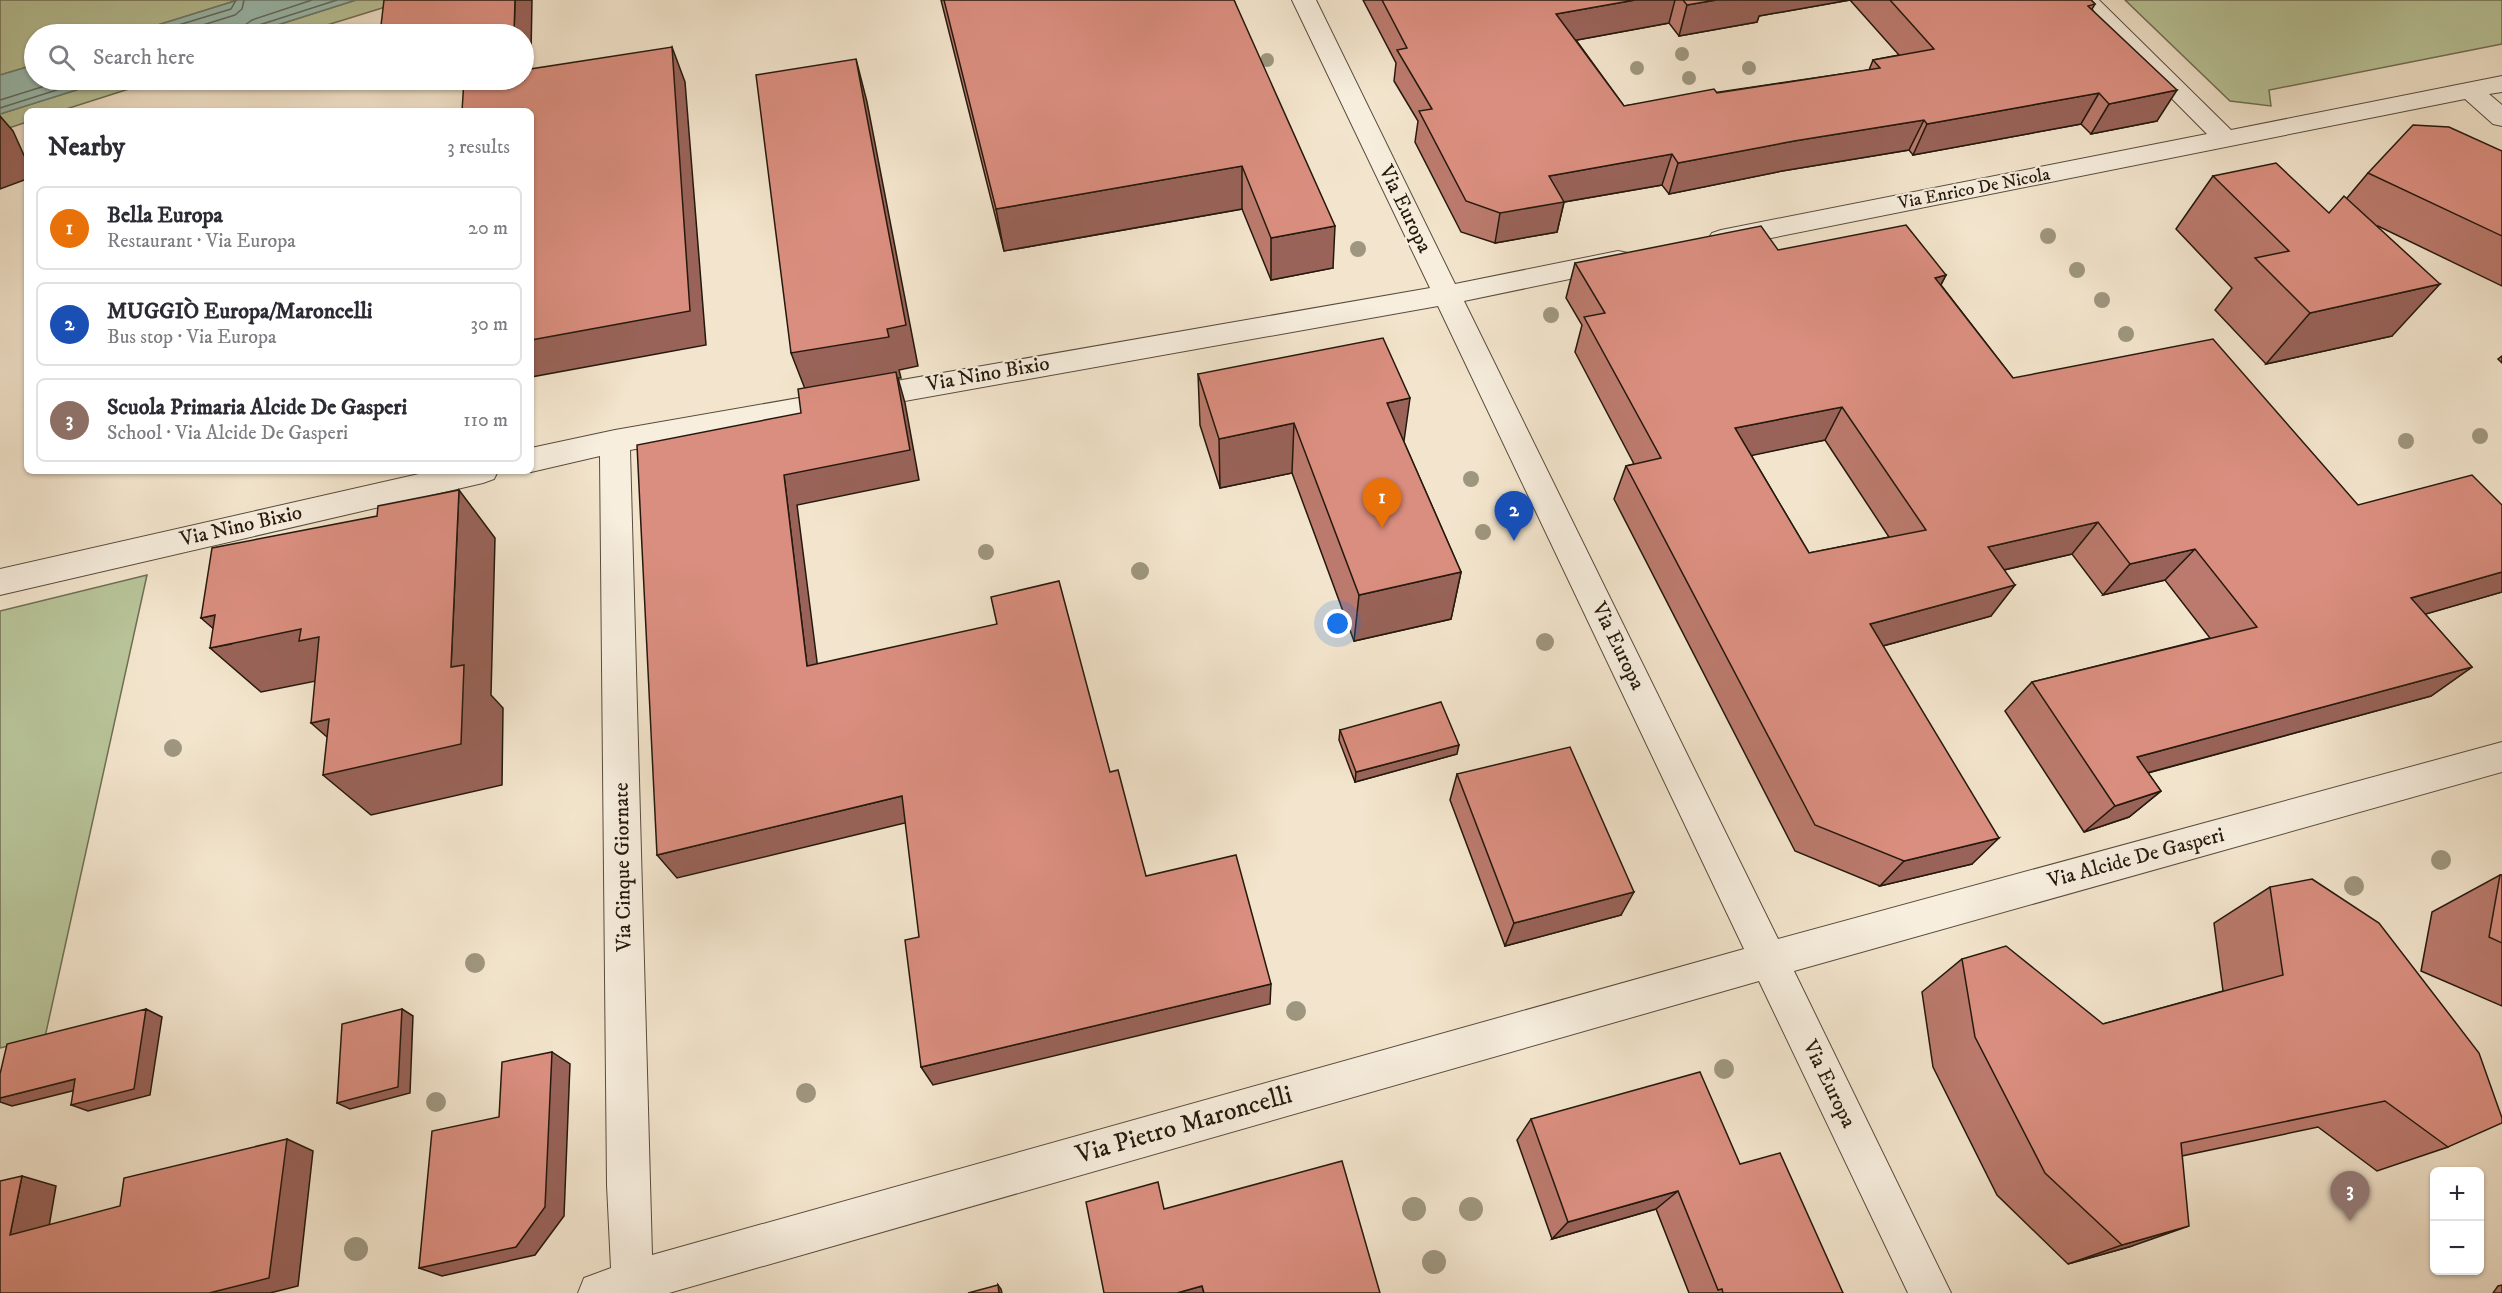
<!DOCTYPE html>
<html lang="en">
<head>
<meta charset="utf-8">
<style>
	body { margin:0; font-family:"IM FELL DW Pica",serif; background:#f2f2f3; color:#2b2b33 }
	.controls { position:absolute; right:18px; bottom:18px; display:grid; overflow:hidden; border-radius:9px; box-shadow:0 2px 4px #0004 }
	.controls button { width:54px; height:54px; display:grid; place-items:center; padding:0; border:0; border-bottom:2px solid #e1e1e2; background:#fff; color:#2b2b33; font:30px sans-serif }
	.you { position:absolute; left:1338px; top:624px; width:21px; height:21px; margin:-15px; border:4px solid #fff; border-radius:50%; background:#1a73e8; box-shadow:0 0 0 9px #1a73e833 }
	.badge { display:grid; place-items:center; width:39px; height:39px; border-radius:50%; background:#8f2418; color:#fff; font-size:20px; font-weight:700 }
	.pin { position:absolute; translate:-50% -50px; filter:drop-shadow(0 2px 3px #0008) }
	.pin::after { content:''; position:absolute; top:32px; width:21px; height:18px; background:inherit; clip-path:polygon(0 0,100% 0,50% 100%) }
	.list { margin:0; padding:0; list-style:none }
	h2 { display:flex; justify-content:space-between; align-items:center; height:78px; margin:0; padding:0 24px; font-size:26px }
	h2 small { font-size:20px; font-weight:400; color:#7c7c81 }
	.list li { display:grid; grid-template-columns:39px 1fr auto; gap:18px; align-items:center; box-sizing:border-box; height:84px; margin:0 12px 12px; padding:0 12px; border:2px solid #e1e1e2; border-radius:9px }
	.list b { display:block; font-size:22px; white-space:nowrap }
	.list p { margin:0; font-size:20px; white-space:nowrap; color:#7c7c81 }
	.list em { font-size:20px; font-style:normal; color:#7c7c81 }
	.icon { flex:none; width:33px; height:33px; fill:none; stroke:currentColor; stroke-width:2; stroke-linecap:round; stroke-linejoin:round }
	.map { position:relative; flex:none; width:2502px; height:1293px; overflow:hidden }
	.search { position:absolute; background:#fff; box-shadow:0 2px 4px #0004; left:24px; top:24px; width:510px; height:66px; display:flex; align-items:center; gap:15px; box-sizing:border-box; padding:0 21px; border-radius:33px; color:#7c7c81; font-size:22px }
	.panel { position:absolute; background:#fff; box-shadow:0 2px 4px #0004; left:24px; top:108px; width:510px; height:366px; border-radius:9px }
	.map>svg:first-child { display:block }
	.green { fill:#b9c59a; stroke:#6f6f54; stroke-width:1.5 }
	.water { fill:#9bbfb4; stroke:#6c7d71; stroke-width:1.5 }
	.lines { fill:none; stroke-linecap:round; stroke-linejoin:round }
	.shore { stroke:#606c60; stroke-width:1.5 }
	.minor-casing { stroke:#584c3d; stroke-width:2 }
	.minor { fill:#f7eede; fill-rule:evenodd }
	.tree { fill:#9e967e }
	.wall { fill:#bb7a6d; stroke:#25190d; stroke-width:1.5; fill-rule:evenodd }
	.shaded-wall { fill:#996359; stroke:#25190d; stroke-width:1.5 }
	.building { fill:#da8e7f; stroke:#25190d; stroke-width:1.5; fill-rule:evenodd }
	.labels { text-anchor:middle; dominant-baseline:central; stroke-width:4.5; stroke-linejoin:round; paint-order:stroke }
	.far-street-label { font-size:18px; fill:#25190d; stroke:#f7eede }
	.street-label { font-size:21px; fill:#25190d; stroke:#f7eede }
	.near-street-label { font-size:26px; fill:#25190d; stroke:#f7eede }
</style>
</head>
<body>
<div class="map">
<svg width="2502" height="1293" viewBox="0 0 2502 1293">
	<rect width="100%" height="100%" fill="#f3e5cd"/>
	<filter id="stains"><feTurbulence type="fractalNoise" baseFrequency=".00333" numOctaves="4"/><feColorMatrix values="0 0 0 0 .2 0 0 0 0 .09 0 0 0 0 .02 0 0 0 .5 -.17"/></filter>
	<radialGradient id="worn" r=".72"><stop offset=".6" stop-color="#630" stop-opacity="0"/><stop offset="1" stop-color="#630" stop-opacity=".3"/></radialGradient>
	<g class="green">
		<polygon points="0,0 238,0 129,34 34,34 34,65 0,75"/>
		<polygon points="356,0 408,0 298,34 249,34"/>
		<polygon points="2125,0 2502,0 2502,44 2269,90 2271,106 2230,101"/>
		<polygon points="108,80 157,80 60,111 27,111 27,122 0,131 0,114"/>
		<polygon points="147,575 45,1037 0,1048 0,611"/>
	</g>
	<g class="water">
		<polygon points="238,0 356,0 249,34 129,34"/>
		<polygon points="34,65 34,80 108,80 0,114 0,75"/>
	</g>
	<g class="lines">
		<g class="shore">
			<polyline points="149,34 231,9 236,0"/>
			<polyline points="174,34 235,15 242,9 244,0"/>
			<polyline points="243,34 245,25 252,20 312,0"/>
			<polyline points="251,34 256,26 337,0"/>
			<polyline points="0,100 64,80"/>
			<polyline points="0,108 88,80"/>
		</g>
		<defs>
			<g id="minor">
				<path d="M1292 0H1316L1455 284 1618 251 1628 253 1632 260 1628 267 1618 269 1464 301 1778 939 2502 742V772L1794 971 1951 1293H1908L1759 981 669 1293H578L584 1278 611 1268 607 1185 600 456 531 472V448L615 430 1430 288ZM1438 306 1744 949 652 1255 630 450Z"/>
				<polygon points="2074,0 2099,0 2231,130 2502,76 2502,92 2489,94 2502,105 2502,126 2493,124 2465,99 1721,248 1712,245 1708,239 1712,233 1721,230 2207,134"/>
				<polygon points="432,471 498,471 494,479 483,483 0,595 0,569"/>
			</g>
		</defs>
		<use href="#minor" class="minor-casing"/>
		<use href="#minor" class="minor"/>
	</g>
	<g class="tree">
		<circle cx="1682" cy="54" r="7"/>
		<circle cx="1267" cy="60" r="7"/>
		<circle cx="1637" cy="68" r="7"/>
		<circle cx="1749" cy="68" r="7"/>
		<circle cx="1689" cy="78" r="7"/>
		<circle cx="2048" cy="236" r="8"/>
		<circle cx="1358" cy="249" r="8"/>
		<circle cx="2077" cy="270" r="8"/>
		<circle cx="2102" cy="300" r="8"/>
		<circle cx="1551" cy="315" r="8"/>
		<circle cx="2126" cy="334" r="8"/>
		<circle cx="2480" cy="436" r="8"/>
		<circle cx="2406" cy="441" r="8"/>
		<circle cx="1471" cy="479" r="8"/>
		<circle cx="1483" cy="532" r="8"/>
		<circle cx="986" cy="552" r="8"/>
		<circle cx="1140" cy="571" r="9"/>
		<circle cx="1545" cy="642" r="9"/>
		<circle cx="173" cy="748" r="9"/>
		<circle cx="2441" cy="860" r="10"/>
		<circle cx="2354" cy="886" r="10"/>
		<circle cx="475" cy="963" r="10"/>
		<circle cx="1296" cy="1011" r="10"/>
		<circle cx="1724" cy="1069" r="10"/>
		<circle cx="806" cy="1093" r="10"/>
		<circle cx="436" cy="1102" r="10"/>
		<circle cx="1414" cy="1209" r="12"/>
		<circle cx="1471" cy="1209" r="12"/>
		<circle cx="356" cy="1249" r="12"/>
		<circle cx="1434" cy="1262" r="12"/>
	</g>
	<g class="wall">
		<polygon points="941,0 1234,0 1333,268 1271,280 1242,209 1004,251"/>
		<path d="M1363 0H2091L2095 4 2092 9 2157 121 2091 134 2081 124 1913 155 1909 150 1782 171 1669 194 1662 185 1564 202 1557 232 1495 243 1461 232 1415 142 1418 121 1394 81 1396 63ZM1850 0 1899 55 1873 60 1869 70 1624 106 1576 40 1669 23 1679 36 1757 22 1759 16Z"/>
		<polygon points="2502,151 2502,286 2378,226 2392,336 2266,364 2215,310 2232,288 2176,229 2213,176 2329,213 2347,198 2368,173"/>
		<path d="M1778 250 1946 275 1941 285 2013 378 2358 505H2502V592L2425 614 2472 667 2431 696 2148 773 2161 791 2129 817 2084 832 2005 711 2032 682 2210 638 2165 580 2103 595 2072 554 2004 570 1991 616 1883 646 1972 864 1880 886 1795 851 1614 499 1626 466 1634 464 1575 352 1582 325 1566 298 1575 263ZM1825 440 1889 537 1809 553 1751 455Z"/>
		<polygon points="2502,356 2502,363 2498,359"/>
		<polygon points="1198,374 1404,442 1461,572 1451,619 1354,641 1292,473 1220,488 1200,425"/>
		<polygon points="1340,730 1457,754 1355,782 1339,740"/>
		<polygon points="1457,774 1621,915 1505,946 1450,800"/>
		<polygon points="2500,875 2502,875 2502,1006 2421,971 2432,912"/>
		<polygon points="2270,887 2448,1147 2377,1171 2318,1127 2182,1156 2132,1246 2068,1264 1997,1195 1933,1067 1922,992 1962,959 2103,1024 2223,991 2214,923"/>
		<polygon points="1531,1119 1740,1164 1843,1293 1689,1293 1656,1209 1552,1239 1517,1140"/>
		<polygon points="2502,1285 2502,1293 2493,1293 2498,1286"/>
	</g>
	<g class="shaded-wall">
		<polygon points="515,0 532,0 530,106 524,80 524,34 514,34"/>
		<polygon points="1635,0 1675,0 1669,23 1550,45 1556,14"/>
		<polygon points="1716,0 1850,0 1759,16 1757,22 1679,36 1687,5"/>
		<polygon points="672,47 685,82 706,345 531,377 531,340"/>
		<polygon points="856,59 867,102 918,366 899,370 901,378 898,378 905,403 919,480 797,505 821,693 807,666 784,475 807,394 791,353"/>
		<polygon points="2177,90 2157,121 2091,134 2109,104"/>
		<polygon points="2099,93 2081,124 1913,155 1927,124"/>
		<polygon points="0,116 13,131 27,162 27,179 0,189"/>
		<polygon points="1924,120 1909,150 1782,171 1669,194 1678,163 1794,141"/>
		<polygon points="1672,154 1662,185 1564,202 1557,232 1495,243 1500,213 1549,176"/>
		<polygon points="1242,166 1242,209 1004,251 996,209"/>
		<polygon points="1335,226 1333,268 1271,280 1271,238"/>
		<polygon points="1946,275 1927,310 1935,278"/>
		<polygon points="2440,284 2392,336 2266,364 2310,313"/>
		<polygon points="1410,398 1403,448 1387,403"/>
		<polygon points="1842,407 1825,440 1721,462 1735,428"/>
		<polygon points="1294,423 1292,473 1220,488 1219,439"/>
		<polygon points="459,490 495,538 491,695 503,708 502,785 371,815 323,775 451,667"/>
		<polygon points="2098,522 2072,554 1965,579 1988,547"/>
		<polygon points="2195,549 2165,580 2103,595 2130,564"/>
		<polygon points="1461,572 1451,619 1354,641 1359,595"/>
		<polygon points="2502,572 2502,592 2374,629 2411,598"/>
		<polygon points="2015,585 1991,616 1850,655 1870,624"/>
		<polygon points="215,615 301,629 319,637 336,677 261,692 210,648 231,644 201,618"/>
		<polygon points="2472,667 2431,696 2106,784 2137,757"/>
		<polygon points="329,719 359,765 311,723"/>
		<polygon points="1459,745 1457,754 1355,782 1356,772"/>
		<polygon points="2161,791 2129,817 2084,832 2115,806"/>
		<polygon points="902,796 913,821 677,878 657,855"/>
		<polygon points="1999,838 1972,864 1880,886 1904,861"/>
		<polygon points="1634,892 1621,915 1505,946 1514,923"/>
		<polygon points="1271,984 1270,1004 933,1085 921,1067"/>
		<polygon points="146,1009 162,1017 150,1095 88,1111 71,1105"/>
		<polygon points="402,1009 413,1016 410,1093 350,1109 337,1103"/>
		<polygon points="552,1052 570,1064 564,1216 535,1255 442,1276 419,1268"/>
		<polygon points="75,1079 92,1086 12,1106 0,1102 0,1098"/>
		<polygon points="287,1139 313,1151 298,1286 270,1293 209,1293"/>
		<polygon points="22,1176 56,1186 46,1244 10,1235"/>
		<polygon points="1678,1191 1656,1209 1552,1239 1568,1222"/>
		<polygon points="2189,1226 2132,1246 2068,1264 2122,1245"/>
		<polygon points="998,1285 1001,1289 1002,1293 999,1293"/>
		<polygon points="1202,1286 1204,1293 1177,1293"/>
	</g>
	<g class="building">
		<polygon points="384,0 515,0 514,34 467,34 467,33 456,34 380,34"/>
		<polygon points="944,0 1234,0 1335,226 1271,238 1242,166 996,209"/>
		<polygon points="1382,0 1635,0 1556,14 1624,106 1714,89 1717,93 1880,68 1873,60 1934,49 1890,0 2091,0 2095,4 2088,6 2177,90 2109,104 2099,93 1927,124 1924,120 1794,141 1678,163 1672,154 1549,176 1564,202 1500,213 1466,201 1419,111 1432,109 1397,50 1407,48"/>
		<polygon points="1683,0 1716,0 1687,5"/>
		<polygon points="672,47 690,311 531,340 531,111 462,111 464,80 524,80 524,70"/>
		<polygon points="856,59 906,325 887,329 889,337 791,353 756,75"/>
		<polygon points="2413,125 2449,127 2502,151 2502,236 2368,173"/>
		<polygon points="2276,163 2329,213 2344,196 2440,284 2310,313 2255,258 2289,251 2213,176"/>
		<path d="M1906 225 1946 275 1935 278 2013 378 2213 339 2358 505 2472 475 2502 505V572L2411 598 2472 667 2137 757 2161 791 2115 806 2032 682 2257 627 2195 549 2130 564 2098 522 1988 547 2015 585 1870 624 1999 838 1904 861 1815 825 1626 466 1661 458 1584 317 1605 313 1575 263 1761 226 1778 250ZM1842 407 1926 530 1809 553 1735 428Z"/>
		<polygon points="1383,338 1410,398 1387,403 1461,572 1359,595 1294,423 1219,439 1198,374"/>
		<polygon points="896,372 910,450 784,475 807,666 997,624 991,597 1059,581 1110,772 1118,770 1146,876 1236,855 1271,984 921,1067 905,940 919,937 902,796 657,855 637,445 801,413 798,389"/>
		<polygon points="459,490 451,667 464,665 461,744 323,775 329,719 311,723 319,637 299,641 301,629 210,648 215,615 201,618 212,548 377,516 378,506"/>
		<polygon points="1441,702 1459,745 1356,772 1340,730"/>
		<polygon points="1570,747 1634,892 1514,923 1457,774"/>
		<polygon points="2500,875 2502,875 2502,943 2489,937"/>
		<polygon points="2312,879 2379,923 2479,1053 2502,1118 2502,1123 2448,1147 2385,1101 2181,1143 2189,1226 2122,1245 2045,1173 1975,1037 1962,959 2006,946 2103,1024 2283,975 2270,887"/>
		<polygon points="146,1009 134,1089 71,1105 75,1079 0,1098 0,1074 7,1044"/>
		<polygon points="402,1009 398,1087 337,1103 342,1024"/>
		<polygon points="552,1052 545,1207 516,1247 419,1268 432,1131 499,1117 502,1062"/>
		<polygon points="1700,1072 1740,1164 1780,1153 1843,1293 1723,1293 1722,1289 1718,1290 1678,1191 1568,1222 1531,1119"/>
		<polygon points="287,1139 269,1278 209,1293 0,1293 0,1181 22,1176 10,1235 120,1206 124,1178"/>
		<polygon points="1342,1161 1380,1293 1204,1293 1202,1286 1177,1293 1104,1293 1086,1202 1158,1182 1164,1209"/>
		<polygon points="998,1285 999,1293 968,1293"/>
	</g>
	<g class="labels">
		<g class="far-street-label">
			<text transform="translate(1974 189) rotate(-11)">Via Enrico De Nicola</text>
		</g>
		<g class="street-label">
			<text transform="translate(1405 209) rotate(64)">Via Europa</text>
			<text transform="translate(988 374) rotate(-10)">Via Nino Bixio</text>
			<text transform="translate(241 526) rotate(-13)">Via Nino Bixio</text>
			<text transform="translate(1618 646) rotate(64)">Via Europa</text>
			<text transform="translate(2136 858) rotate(-15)">Via Alcide De Gasperi</text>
			<text transform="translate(623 867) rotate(-91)">Via Cinque Giornate</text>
			<text transform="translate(1829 1084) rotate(64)">Via Europa</text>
		</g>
		<g class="near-street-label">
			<text transform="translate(1184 1125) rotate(-16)">Via Pietro Maroncelli</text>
		</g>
	</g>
	<rect width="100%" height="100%" filter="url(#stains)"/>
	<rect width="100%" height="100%" fill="url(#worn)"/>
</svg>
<div class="controls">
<button>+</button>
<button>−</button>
</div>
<div class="you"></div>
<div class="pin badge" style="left:1382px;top:528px;background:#e8710a">1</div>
<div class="pin badge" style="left:1514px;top:541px;background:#1a4fb4">2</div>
<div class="pin badge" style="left:2350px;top:1221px;background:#8d6e63">3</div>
<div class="search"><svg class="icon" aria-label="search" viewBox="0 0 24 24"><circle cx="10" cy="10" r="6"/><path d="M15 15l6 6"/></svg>Search here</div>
<section class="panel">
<h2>Nearby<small>3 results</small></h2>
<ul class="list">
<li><span class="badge" style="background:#e8710a">1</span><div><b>Bella Europa</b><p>Restaurant · Via Europa</p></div><em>20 m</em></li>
<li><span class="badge" style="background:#1a4fb4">2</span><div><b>MUGGIÒ Europa/Maroncelli</b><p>Bus stop · Via Europa</p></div><em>30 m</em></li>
<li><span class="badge" style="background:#8d6e63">3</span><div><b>Scuola Primaria Alcide De Gasperi</b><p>School · Via Alcide De Gasperi</p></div><em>110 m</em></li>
</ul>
</section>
</div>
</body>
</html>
